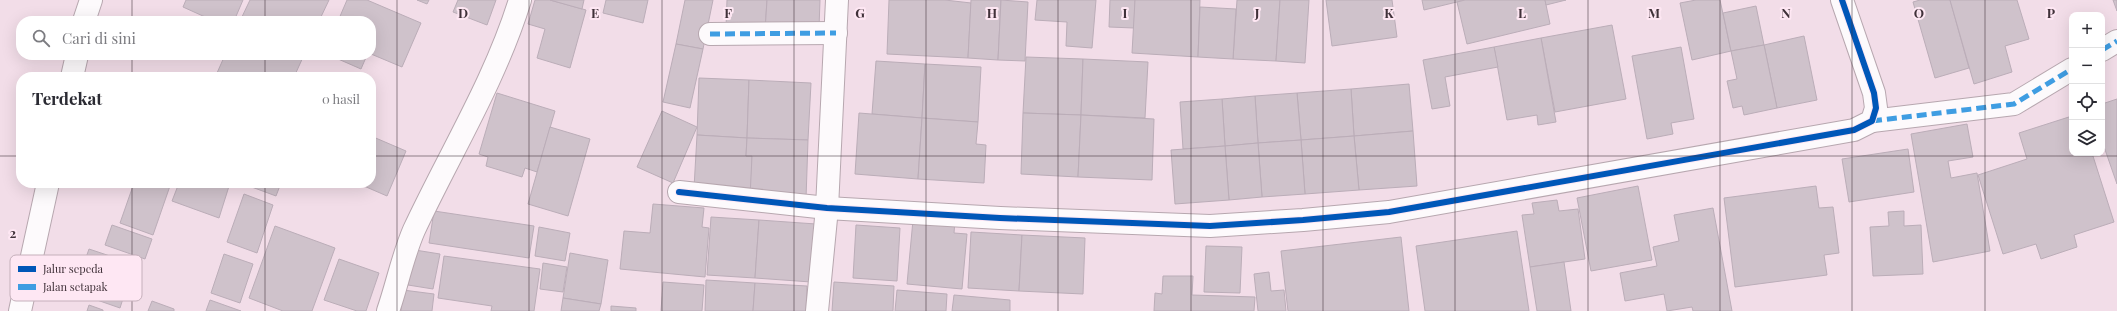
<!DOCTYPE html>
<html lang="id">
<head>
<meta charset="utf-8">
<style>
	body { margin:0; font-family:"Playfair Display",serif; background:#f2f2f3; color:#2b2b33 }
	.controls { position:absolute; right:12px; top:12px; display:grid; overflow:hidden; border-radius:8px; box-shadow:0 4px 16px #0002 }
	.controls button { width:36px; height:36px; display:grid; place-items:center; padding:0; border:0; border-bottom:1px solid #e1e1e2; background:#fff; color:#2b2b33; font:20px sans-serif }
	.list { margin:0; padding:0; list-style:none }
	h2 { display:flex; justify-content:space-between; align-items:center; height:52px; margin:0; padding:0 16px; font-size:17px }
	h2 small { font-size:13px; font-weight:400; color:#7c7c81 }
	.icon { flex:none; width:22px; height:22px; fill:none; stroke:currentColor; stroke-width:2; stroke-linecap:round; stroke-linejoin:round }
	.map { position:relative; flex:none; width:2117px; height:311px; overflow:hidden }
	.search { position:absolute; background:#fff; box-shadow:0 4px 16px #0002; left:16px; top:16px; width:360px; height:44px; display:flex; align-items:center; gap:10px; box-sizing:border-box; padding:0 14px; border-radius:16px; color:#7c7c81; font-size:15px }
	.panel { position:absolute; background:#fff; box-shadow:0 4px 16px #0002; left:16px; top:72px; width:360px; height:116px; border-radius:16px }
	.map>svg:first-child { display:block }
	.building { fill:#cfc2cb; stroke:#bbadb8 }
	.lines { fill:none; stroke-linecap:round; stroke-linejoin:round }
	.minor-casing { stroke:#b7a7af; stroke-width:24 }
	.minor { stroke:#fdfafc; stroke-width:22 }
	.quiet { stroke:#3f9de2; stroke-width:5; stroke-dasharray:10 5; stroke-linecap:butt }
	.cycleway-casing { stroke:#fee7f3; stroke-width:8 }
	.cycleway { stroke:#0057b8; stroke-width:6 }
	.grid { fill:none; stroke:#403139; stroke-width:1; stroke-opacity:0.55 }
	.key { fill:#fee7f3; stroke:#c5b0bb; stroke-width:1 }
	.key-label { font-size:11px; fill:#403139 }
	.grid-label { font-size:13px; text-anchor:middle; font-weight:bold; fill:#403139; stroke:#fee7f3; stroke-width:4; stroke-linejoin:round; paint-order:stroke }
</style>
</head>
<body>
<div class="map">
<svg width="2117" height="311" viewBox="0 0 2117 311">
	<rect width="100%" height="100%" fill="#f2dde8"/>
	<g class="building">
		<polygon points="186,0 243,0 234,21 214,21 183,7"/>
		<polygon points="250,0 329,0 319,21 240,21"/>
		<polygon points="347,0 367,0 421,23 402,67 371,54 371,21 338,21"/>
		<polygon points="417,0 429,0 427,4"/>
		<polygon points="496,0 487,25 453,12 458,0"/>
		<polygon points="535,0 550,0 586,10 570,68 537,58 545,29 528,24"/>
		<polygon points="550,0 584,0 582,9"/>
		<polygon points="606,0 648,0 643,23 603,13"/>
		<polygon points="685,0 713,0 703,49 676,44"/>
		<polygon points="727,0 767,0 765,31 726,27"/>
		<polygon points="767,0 820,0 819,28 765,31"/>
		<polygon points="889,0 945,0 971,3 968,58 887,54"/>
		<polygon points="971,0 1001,0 998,60 968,58"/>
		<polygon points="1001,0 1028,2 1025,61 998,60"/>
		<polygon points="1037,0 1096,0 1092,48 1066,46 1067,22 1035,20"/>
		<polygon points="1110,0 1135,0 1134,28 1109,27"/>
		<polygon points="1135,0 1200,0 1198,57 1132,53"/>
		<polygon points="1237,0 1280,0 1276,61 1233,59"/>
		<polygon points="1280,0 1309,0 1305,63 1276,61"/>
		<polygon points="1326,0 1392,0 1397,37 1332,46"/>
		<polygon points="1422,0 1465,0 1424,10"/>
		<polygon points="1465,0 1545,0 1550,24 1467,44 1457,2"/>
		<polygon points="1545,0 1566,0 1546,5"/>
		<polygon points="1696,0 1720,0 1731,51 1692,60 1680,3"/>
		<polygon points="1920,0 1950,0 1969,68 1935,78 1913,2"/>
		<polygon points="1950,0 2017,0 2029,39 2005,46 2012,72 1974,84"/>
		<polygon points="2113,0 2117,0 2117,11"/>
		<polygon points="1756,6 1764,45 1731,51 1723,13"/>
		<polygon points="1200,7 1236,9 1233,59 1198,57"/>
		<polygon points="1612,25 1626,99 1555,112 1541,38"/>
		<polygon points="1804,36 1817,100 1777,108 1764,45"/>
		<polygon points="1541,38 1556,122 1538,125 1537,115 1507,120 1494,47"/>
		<polygon points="676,44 703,49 690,108 663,102"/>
		<polygon points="1764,45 1777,108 1744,115 1742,106 1733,108 1727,81 1737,79 1731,51"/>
		<polygon points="1494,47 1498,67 1445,77 1450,106 1432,109 1423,60"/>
		<polygon points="1681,47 1694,119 1671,123 1673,134 1647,139 1632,56"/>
		<polygon points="225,55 304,55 294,77 226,77 217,73"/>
		<polygon points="329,55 367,55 361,69"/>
		<polygon points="1026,57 1083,59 1081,115 1023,113"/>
		<polygon points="1083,59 1148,62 1145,118 1081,115"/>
		<polygon points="876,61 925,64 922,118 872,114"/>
		<polygon points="925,64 981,67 978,122 922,118"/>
		<polygon points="699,78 749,80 747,138 697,135"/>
		<polygon points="749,80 811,83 808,140 747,138"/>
		<polygon points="1409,84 1413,131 1354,136 1351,89"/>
		<polygon points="1351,89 1354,136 1301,140 1297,93"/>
		<polygon points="497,93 555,111 537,172 525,168 522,177 486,166 488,157 479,154"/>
		<polygon points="1297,93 1301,140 1258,143 1255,96"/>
		<polygon points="1255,96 1258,143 1225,146 1222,99"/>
		<polygon points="1222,99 1225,146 1183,149 1180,102"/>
		<polygon points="2117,99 2117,184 2102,141 2102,104"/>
		<polygon points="662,111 697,127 673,183 637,167"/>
		<polygon points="859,113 922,118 918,179 855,174"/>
		<polygon points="1023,113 1081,115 1078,177 1021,174"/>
		<polygon points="1081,115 1154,119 1152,180 1078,177"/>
		<polygon points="2072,116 2072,153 2092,153 2114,222 2074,235 2077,247 2041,259 2036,244 2003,254 1978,175 2027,159 2019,133"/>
		<polygon points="922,118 978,122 976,144 986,145 984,183 918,179"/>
		<polygon points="1967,124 1973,157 1948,161 1951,178 1977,173 1990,251 1933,262 1911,134"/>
		<polygon points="550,127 590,139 568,216 528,204"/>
		<polygon points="1413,131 1417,186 1359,190 1354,136"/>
		<polygon points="697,135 747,138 746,156 752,156 751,191 694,188"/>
		<polygon points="371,136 406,151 387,196 357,183 371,183"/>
		<polygon points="1354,136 1359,190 1305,194 1301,140"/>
		<polygon points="747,138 808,140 806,199 750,197 752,156 746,156"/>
		<polygon points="1301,140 1305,194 1262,197 1258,143"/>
		<polygon points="1258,143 1262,197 1229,200 1225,146"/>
		<polygon points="1225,146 1229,200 1175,204 1171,150"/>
		<polygon points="1908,149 1914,192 1849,202 1842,159"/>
		<polygon points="134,183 171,183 153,235 120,223"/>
		<polygon points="179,183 230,183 219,218 172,201"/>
		<polygon points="250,183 281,183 276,196 249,186"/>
		<polygon points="1638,186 1652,260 1591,271 1577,198"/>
		<polygon points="1816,186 1819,208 1833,207 1839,253 1824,255 1827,275 1735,287 1724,198"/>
		<polygon points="244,194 273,205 257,253 227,242"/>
		<polygon points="1557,200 1559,211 1578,209 1585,259 1530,267 1522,215 1534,214 1532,203"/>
		<polygon points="653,204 704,208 702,227 709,228 705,277 620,269 624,231 650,233"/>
		<polygon points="1713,208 1732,311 1693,311 1692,307 1667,311 1664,294 1625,301 1620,273 1657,266 1653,247 1679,241 1674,215"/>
		<polygon points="434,211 534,226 529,258 429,243"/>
		<polygon points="1904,211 1904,226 1921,225 1923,274 1873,276 1870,227 1889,226 1888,212"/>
		<polygon points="711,217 759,220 755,278 707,275"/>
		<polygon points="759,220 816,224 811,282 755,278"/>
		<polygon points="913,220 955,221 954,233 967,234 962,289 907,284"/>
		<polygon points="112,225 152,239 145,259 105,245"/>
		<polygon points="856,225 900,228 897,281 853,278"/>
		<polygon points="275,226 335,248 312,311 283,311 249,298"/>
		<polygon points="539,227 570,233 565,261 535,256"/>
		<polygon points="1517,231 1529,311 1425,311 1416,246"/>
		<polygon points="971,232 1022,235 1019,291 968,288"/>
		<polygon points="1022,235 1085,238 1083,294 1019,291"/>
		<polygon points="1401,237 1409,311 1288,311 1281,251"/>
		<polygon points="1206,246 1242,247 1240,293 1204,292"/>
		<polygon points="89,249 134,264 120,308 74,292"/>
		<polygon points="415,250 440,254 433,289 408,285"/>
		<polygon points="570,253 608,260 601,304 563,298"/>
		<polygon points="224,254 253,264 240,303 211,293"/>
		<polygon points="444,256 540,269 534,311 491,311 492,306 438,298"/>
		<polygon points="339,259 379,273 366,311 357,311 324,300"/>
		<polygon points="1564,262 1571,311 1537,311 1530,267"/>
		<polygon points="543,263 567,267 563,292 540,289"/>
		<polygon points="1269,272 1271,291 1284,290 1286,311 1258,311 1254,274"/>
		<polygon points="1163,276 1193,276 1192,295 1255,297 1254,311 1154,311 1155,293 1162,294"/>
		<polygon points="706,280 755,283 753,311 705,311"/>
		<polygon points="663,282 704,285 702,311 661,311"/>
		<polygon points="834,282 894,286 893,311 832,311"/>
		<polygon points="755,283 807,286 806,311 753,311"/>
		<polygon points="403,290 434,294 432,311 401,311"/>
		<polygon points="897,290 947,294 946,311 895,311"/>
		<polygon points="954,295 1010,300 1010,311 952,311"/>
		<polygon points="563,298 601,304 599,311 561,311"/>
		<polygon points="210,300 241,311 206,311"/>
		<polygon points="152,301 174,309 174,311 148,311"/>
		<polygon points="89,305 103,310 103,311 87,311"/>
		<polygon points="611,306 636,308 636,311 611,311"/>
	</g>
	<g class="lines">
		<defs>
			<g id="minor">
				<polyline points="84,21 91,0"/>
				<polyline points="710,34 836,33"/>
				<polyline points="2102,50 2117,41"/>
				<polyline points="72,77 77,55"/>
				<polyline points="1872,121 2014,104 2072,69"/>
				<polyline points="679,192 827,208 1000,218 1210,226 1303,220 1389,212 1854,130 1872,121 1876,108 1874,93 1842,0"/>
				<polyline points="20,311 48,183"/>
				<path d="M388 311C397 285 403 255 414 230 450 153 495 81 520 0"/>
				<polyline points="817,311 827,208 837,0"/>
			</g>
		</defs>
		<use href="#minor" class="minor-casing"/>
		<use href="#minor" class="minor"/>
		<g class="quiet">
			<polyline points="710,34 836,33"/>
			<polyline points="2102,50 2117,41"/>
			<polyline points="1872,121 2014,104 2072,69"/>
		</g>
		<defs>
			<polyline id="cycleway" points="679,192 827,208 1000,218 1210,226 1303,220 1389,212 1854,130 1872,121 1876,108 1874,93 1842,0"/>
		</defs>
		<use href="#cycleway" class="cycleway-casing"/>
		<use href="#cycleway" class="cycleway"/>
	</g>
	<path class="grid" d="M132 0V21M265 0V21M397 0V311M529 0V311M662 0V311M794 0V311M926 0V311M1058 0V311M1191 0V311M1323 0V311M1455 0V311M1588 0V311M1720 0V311M1852 0V311M1985 0V311M132 55V77M265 55V77M0 156H21M371 156H2117M132 183V311M265 183V311"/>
	<rect x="10" y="255" width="132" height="46" rx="6" class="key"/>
	<rect x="18" y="266" width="18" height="6" fill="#0057b8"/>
	<rect x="18" y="284" width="18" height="6" fill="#3f9de2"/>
	<g class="key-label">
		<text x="43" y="273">Jalur sepeda</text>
		<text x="43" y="291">Jalan setapak</text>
	</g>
	<g class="grid-label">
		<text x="463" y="18">D</text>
		<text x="595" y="18">E</text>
		<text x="728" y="18">F</text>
		<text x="860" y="18">G</text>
		<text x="992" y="18">H</text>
		<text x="1125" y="18">I</text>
		<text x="1257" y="18">J</text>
		<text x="1389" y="18">K</text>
		<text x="1522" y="18">L</text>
		<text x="1654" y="18">M</text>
		<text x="1786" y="18">N</text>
		<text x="1919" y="18">O</text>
		<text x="2051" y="18">P</text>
		<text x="13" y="238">2</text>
	</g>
</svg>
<div class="controls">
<button>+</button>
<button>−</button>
<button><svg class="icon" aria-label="locate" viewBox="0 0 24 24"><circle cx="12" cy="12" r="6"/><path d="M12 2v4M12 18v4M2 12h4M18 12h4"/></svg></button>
<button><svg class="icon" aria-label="layers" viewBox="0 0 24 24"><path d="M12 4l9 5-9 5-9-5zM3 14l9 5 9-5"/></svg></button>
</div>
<div class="search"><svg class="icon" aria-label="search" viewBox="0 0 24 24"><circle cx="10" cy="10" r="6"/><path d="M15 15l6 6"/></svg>Cari di sini</div>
<section class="panel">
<h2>Terdekat<small>0 hasil</small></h2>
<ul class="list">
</ul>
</section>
</div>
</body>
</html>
